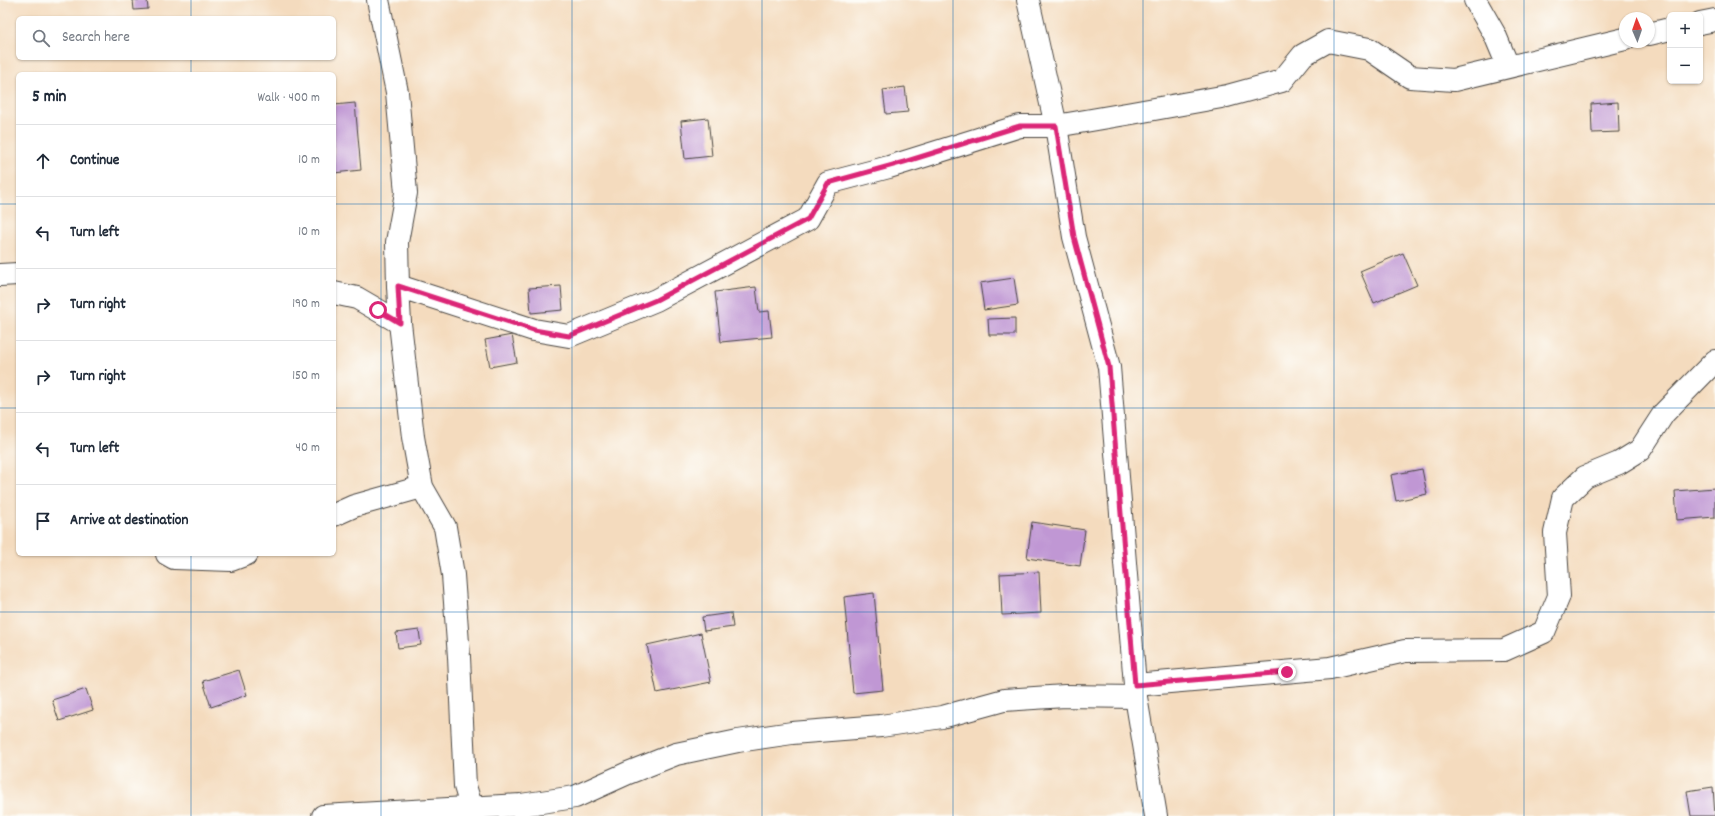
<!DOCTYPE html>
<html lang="en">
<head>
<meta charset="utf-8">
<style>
	body { margin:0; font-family:Dekko,sans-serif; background:#f6f6f7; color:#1f2937 }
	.controls { position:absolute; right:12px; top:12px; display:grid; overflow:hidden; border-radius:6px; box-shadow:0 1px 3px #0004 }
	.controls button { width:36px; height:36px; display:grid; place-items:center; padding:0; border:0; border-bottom:1px solid #e0e1e3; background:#fff; color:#1f2937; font:20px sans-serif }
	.compass { position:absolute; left:1619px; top:12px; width:36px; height:36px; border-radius:50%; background:#fff; box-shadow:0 1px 3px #0004; rotate:358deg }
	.stop { position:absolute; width:12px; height:12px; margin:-9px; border:3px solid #db2777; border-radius:50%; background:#fff }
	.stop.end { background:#db2777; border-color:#fff; box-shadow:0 1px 4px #0008 }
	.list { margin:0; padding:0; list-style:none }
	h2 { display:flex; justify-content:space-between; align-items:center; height:52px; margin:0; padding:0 16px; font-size:17px }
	h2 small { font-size:13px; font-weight:400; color:#747a83 }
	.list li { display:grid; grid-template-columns:26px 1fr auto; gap:12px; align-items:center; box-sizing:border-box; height:72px; padding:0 16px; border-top:1px solid #e0e1e3 }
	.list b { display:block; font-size:15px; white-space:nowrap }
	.list em { font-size:13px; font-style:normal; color:#747a83 }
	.icon { flex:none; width:22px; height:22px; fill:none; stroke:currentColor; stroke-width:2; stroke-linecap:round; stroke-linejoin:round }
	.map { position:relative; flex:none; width:1715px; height:816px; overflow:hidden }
	.search { position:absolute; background:#fff; box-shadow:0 1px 3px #0004; left:16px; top:16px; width:320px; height:44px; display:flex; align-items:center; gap:10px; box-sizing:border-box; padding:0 14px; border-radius:6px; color:#747a83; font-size:15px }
	.panel { position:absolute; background:#fff; box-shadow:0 1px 3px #0004; left:16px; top:72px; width:320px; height:484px; border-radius:6px }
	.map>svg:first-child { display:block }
	.building { fill:#c097d4 }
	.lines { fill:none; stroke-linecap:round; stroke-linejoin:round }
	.minor-casing { stroke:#494541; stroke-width:24 }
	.minor { stroke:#fff; stroke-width:22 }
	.route { stroke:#db2777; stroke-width:5 }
	.grid { fill:none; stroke:#1f6fb2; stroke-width:1; stroke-opacity:0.55 }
</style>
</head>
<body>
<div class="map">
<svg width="1715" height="816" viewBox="0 0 1715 816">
	<rect width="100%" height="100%" fill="#fdfcf7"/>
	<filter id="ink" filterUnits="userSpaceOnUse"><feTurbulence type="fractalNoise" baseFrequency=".025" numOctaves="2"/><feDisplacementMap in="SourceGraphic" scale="8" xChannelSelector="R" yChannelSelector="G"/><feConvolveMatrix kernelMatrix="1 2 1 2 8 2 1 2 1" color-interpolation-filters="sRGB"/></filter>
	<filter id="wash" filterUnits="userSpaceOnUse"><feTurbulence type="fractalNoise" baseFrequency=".012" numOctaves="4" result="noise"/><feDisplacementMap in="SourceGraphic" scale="16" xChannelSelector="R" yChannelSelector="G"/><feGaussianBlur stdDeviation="0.9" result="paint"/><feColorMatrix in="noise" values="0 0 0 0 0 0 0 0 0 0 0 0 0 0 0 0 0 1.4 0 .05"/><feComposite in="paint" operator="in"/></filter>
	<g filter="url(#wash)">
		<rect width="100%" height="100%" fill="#f4dbbe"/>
		<g id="blocks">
			<g class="building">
				<polygon points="133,0 147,0 148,9 134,10"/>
				<polygon points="905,87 908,112 886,114 883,90"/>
				<polygon points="1618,102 1619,132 1592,133 1591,104"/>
				<polygon points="355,103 361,170 334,173 334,105"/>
				<polygon points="708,118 712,156 685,159 681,121"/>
				<polygon points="1403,253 1417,285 1374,303 1360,271"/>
				<polygon points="1014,278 1018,305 984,310 980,283"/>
				<polygon points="561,286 563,310 531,313 529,288"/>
				<polygon points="756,287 759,312 769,311 772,337 721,342 715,292"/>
				<polygon points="1015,318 1015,335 989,335 988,319"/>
				<polygon points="512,335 517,362 490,367 485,340"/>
				<polygon points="1422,469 1427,494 1396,501 1391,475"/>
				<polygon points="1715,488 1715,517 1677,520 1675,491"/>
				<polygon points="1032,522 1085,530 1080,566 1027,558"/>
				<polygon points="1039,572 1041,613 1002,615 1000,574"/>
				<polygon points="874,593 883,690 853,693 844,597"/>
				<polygon points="731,613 733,627 704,631 702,617"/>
				<polygon points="419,630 421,645 398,648 396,633"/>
				<polygon points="701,633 711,682 657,693 647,645"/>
				<polygon points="239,670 247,695 211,707 203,681"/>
				<polygon points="86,689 93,710 59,721 52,700"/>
				<polygon points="1713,787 1715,816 1691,816 1687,791"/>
			</g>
		</g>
	</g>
	<g filter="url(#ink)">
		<use href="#blocks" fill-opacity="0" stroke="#494541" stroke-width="1"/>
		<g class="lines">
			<defs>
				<g id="minor">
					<polyline points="378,0 397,92 406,193 397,242 398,286 400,323 413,437 422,487 445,527 453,575 459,657 465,786 474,816"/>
					<polyline points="1028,0 1056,126 1074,237 1109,367 1136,697 1156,816"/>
					<polyline points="1475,0 1495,35 1508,66"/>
					<polyline points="1700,23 1715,20"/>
					<polyline points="1649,34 1670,29"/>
					<polyline points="0,275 18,274"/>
					<polyline points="398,286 534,330 569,336 656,300 808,219 828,183 889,167 1020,126 1056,126 1132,113 1227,96 1282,81 1303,55 1328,41 1369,49 1410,77 1454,80 1625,39"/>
					<polyline points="334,293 357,298 400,323"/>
					<polyline points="334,515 354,506 422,487"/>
					<polyline points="167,554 174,558 231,560 247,554"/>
					<polyline points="1135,685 1330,668 1405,651 1504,650 1544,632 1559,596 1555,533 1563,498 1585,477 1619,463 1640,450 1664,413 1715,361"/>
					<polyline points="323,816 521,805 575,797 628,773 676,754 738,741 792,733 881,726 942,717 1004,700 1065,696 1136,697"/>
				</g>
			</defs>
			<use href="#minor" class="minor-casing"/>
			<use href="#minor" class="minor"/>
		</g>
	</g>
	<g class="lines" filter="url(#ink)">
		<polyline class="route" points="378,310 400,323 398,286 534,330 569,336 656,300 808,219 828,183 904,162 1020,126 1056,126 1074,237 1109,367 1135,685 1287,672"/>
	</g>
	<path class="grid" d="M191 0V18M381 0V816M572 0V816M762 0V816M953 0V816M1143 0V816M1334 0V816M1524 0V816M191 58V74M0 204H18M334 204H1715M0 408H18M334 408H1715M191 554V816M0 612H1715"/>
</svg>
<div class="controls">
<button>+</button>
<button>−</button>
</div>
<svg class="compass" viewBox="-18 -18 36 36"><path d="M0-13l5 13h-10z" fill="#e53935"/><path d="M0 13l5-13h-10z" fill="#747a83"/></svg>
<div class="stop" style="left:378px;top:310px"></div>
<div class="stop end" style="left:1287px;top:672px"></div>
<div class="search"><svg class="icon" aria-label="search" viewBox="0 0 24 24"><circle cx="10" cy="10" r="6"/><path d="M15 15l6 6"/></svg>Search here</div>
<section class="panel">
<h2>5 min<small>Walk · 400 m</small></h2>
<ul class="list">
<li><svg class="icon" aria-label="ahead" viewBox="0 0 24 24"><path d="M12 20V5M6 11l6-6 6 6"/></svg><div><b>Continue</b></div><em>10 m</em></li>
<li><svg class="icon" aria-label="left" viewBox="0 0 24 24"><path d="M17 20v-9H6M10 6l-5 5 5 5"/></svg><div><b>Turn left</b></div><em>10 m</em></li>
<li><svg class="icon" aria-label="right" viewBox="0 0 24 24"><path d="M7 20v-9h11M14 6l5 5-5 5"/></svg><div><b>Turn right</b></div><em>190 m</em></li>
<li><svg class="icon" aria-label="right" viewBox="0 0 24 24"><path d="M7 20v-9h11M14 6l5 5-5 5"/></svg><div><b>Turn right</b></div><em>150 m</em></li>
<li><svg class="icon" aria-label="left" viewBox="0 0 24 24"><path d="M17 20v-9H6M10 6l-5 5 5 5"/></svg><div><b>Turn left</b></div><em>40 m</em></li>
<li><svg class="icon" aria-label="arrive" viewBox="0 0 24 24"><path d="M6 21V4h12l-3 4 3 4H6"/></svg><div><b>Arrive at destination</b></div></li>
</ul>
</section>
</div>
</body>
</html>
